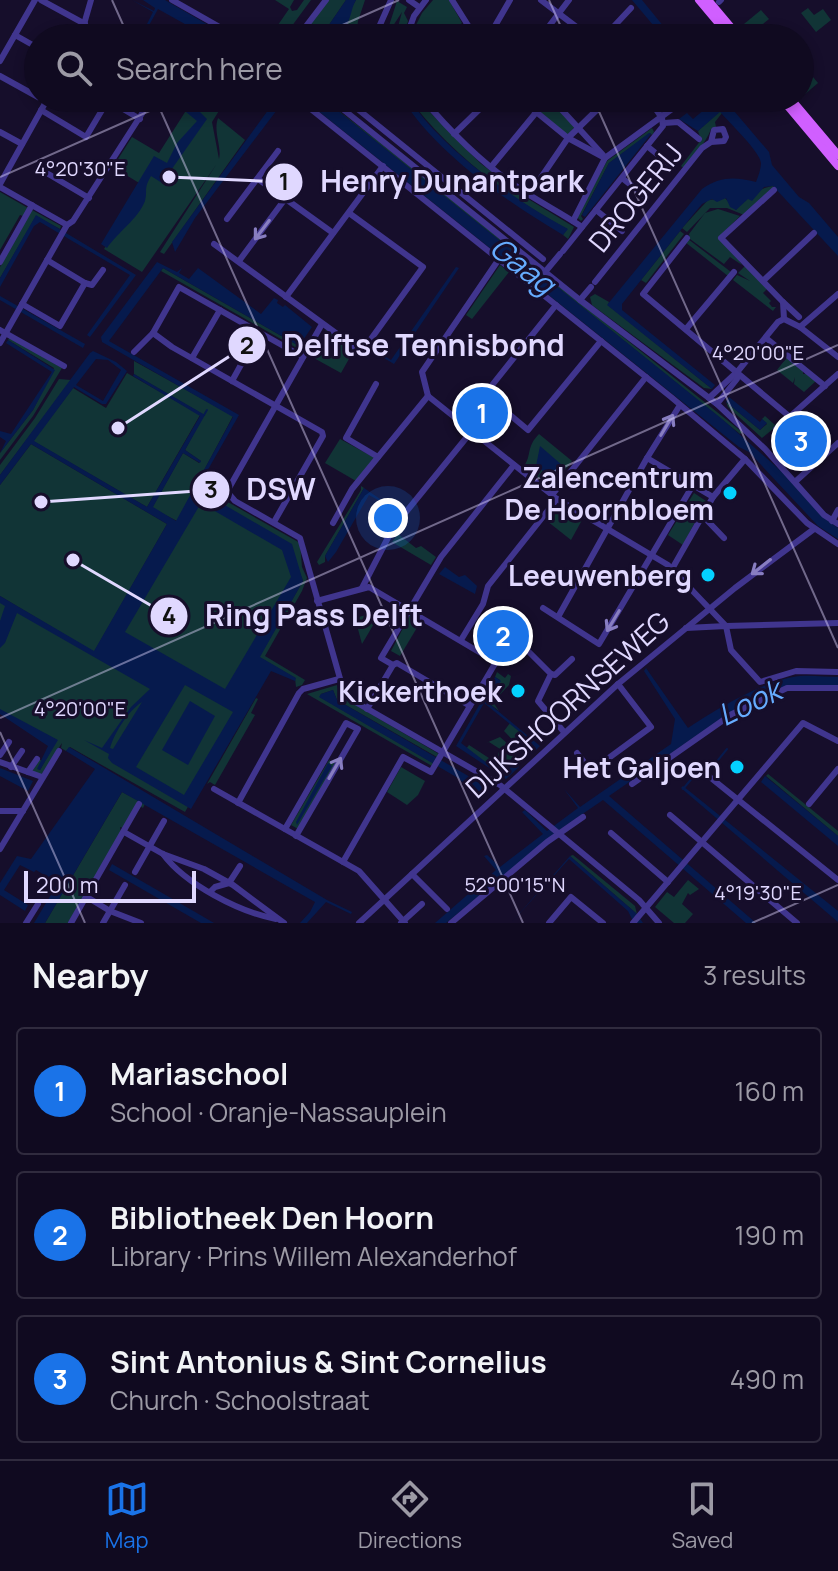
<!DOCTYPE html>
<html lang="en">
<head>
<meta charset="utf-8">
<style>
	body { margin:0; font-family:Manrope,sans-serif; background:#1e182d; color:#f1f3f6 }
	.scale { position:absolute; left:24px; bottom:20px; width:172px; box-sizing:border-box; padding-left:8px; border:4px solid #e0d8ff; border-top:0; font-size:22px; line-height:28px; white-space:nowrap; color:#e0d8ff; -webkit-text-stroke:6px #160e2b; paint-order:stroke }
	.you { position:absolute; left:388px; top:518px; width:28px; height:28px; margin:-20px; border:6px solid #fff; border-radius:50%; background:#1a73e8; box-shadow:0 0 0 12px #1a73e833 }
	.badge { display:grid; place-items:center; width:52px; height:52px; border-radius:50%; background:#1a73e8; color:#fff; font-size:26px; font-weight:700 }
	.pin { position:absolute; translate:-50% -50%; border:4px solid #fff; box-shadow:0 2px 8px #0006 }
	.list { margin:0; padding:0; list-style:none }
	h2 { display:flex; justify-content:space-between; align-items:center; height:104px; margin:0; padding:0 32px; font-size:34px }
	h2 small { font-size:26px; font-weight:400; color:#9c9aa5 }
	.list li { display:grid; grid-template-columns:52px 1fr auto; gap:24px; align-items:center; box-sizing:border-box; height:128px; margin:0 16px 16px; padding:0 16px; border:2px solid #302b3e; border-radius:8px }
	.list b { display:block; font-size:30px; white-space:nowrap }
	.list p { margin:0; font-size:26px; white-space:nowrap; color:#9c9aa5 }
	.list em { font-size:26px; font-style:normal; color:#9c9aa5 }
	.icon { flex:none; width:44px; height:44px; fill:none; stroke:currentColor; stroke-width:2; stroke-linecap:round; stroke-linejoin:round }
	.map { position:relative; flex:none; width:838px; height:923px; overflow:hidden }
	.search { position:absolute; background:#100a20; box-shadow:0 4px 12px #0003; left:24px; right:24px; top:24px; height:88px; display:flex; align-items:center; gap:20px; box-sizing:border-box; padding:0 28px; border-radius:44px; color:#9c9aa5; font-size:30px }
	.sheet { height:536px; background:#100a20 }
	nav { display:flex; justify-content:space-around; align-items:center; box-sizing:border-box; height:112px; border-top:2px solid #302b3e; background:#100a20; font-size:22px; color:#9c9aa5 }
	nav a { display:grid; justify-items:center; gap:4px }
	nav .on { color:#1a73e8 }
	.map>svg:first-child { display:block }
	.green { fill:#113436 }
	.water { fill:#061a4d; fill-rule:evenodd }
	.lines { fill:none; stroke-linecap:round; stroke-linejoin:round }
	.stream { stroke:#061a4d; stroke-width:2 }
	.minor { stroke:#40358e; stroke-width:6 }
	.major { stroke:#d05fff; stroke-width:8 }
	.oneway { stroke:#887ec1 }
	.ticks { fill:none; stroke:#e0d8ff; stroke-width:2; stroke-opacity:0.45 }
	.poi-dot { fill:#04d1ff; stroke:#160e2b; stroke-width:3 }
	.labels { text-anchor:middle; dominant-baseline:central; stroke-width:6; stroke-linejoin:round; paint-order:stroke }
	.street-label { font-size:28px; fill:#e0d8ff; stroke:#160e2b }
	.poi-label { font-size:28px; font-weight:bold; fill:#e0d8ff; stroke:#160e2b; text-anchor:end }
	.water-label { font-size:30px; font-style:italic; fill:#66acff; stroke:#160e2b }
	.ticks-label { font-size:20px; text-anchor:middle; fill:#e0d8ff; stroke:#160e2b; stroke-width:6; stroke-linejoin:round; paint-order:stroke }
	.leader { fill:none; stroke:#e0d8ff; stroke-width:3 }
	.callout-dot { fill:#e0d8ff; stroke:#160e2b; stroke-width:3 }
	.mark-label { font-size:24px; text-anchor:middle; font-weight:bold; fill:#111 }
	.callout-label { font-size:30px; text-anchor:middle; font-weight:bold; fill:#e0d8ff; stroke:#160e2b; stroke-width:6; stroke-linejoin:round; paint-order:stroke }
</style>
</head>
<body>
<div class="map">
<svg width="838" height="923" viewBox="0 0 838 923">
	<rect width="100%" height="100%" fill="#160e2b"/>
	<g class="green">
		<polygon points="275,0 294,0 290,7 292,11 297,10 304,0 311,0 283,38 269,38 289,9"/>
		<polygon points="329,0 346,0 320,38 300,38"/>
		<polygon points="356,0 365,0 358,21 356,38 343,38 334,31 336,25 341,27 349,18 349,12"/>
		<polygon points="433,0 449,0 462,23 449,35 416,25 422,13"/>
		<polygon points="397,1 407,7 404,13 408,21 403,38 395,38 402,12 391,29 390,38 385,38"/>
		<polygon points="808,8 814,15 823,9 831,20 816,32 801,13"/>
		<polygon points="761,10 769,19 752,33 744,24"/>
		<polygon points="803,65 818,83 804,95 800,91 800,67"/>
		<path d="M194 98H201L213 106 218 98H227L212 122 219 159C222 147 213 132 218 118L245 140 164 254 160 252 216 165 142 272 104 249 144 186 113 167 132 137 159 153Z"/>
		<polygon points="322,98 378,141 742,432 740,434"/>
		<polygon points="550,99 576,125 567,136 539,112 543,108 545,109"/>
		<path d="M419 101 480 163 525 197 574 227 568 239 563 235 567 229C510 198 454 156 414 105Z"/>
		<path d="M720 111 722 113 715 122 716 127 711 129C706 143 693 156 685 169L681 166 701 140 698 131Z"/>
		<polygon points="652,128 654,132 652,135 650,133 609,163 581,216 583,219 581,221 577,217 607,161"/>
		<path d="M773 186 775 188 744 215 727 208H710L687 232 682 228 708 200 725 198 736 210C745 198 759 188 773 186Z"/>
		<polygon points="0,192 28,208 23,216 20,215 0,250"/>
		<polygon points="718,209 740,216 721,235 742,265 730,257 724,264 690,239 689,234 705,213"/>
		<polygon points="32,210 61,226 60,229 36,216 0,278 0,267"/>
		<polygon points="680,231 684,234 646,283 641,280"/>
		<polygon points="688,239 731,272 728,276 685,242"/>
		<polygon points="500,265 509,272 472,319 466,315"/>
		<polygon points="745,266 767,289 763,293 771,301 769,303 772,307 776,307 773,311 733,280 737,275 750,281 738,273"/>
		<polygon points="163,268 299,346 299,347 295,347 161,271"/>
		<polygon points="595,294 609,302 608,305 712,389 704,388 592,305 590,297"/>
		<polygon points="326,330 354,350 341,373 312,357 319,343 331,354 340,352 337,342 322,337"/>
		<polygon points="10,337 62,368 33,416 0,460 0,453 33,410 54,368 8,340"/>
		<polygon points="788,356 803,369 803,374 805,374 806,370 817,380 804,392 794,384 795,377 793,383 777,370"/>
		<polygon points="134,361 233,416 177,521 152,508 183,453 199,463 201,461 185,450 204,415 134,374"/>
		<polygon points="127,373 200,415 147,507 33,441 73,388 106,408"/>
		<polygon points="59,379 71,380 0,475 0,465 35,418"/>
		<polygon points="726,402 760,430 767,424 762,419 765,416 775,425 782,418 784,420 762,438 728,407"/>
		<path d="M539 434 572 461 551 488 524 466C532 455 526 447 539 434Z"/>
		<polygon points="340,439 375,458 356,481 325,463"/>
		<polygon points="31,444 167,524 94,652 0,596 0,485"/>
		<polygon points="361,486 364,488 325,556 325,562 319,565 317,562 361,490"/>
		<polygon points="199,488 217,500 219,497 300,543 302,567 307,578 302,591 265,656 305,680 302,685 296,687 295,678 259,657 303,581 289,545 299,582 251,662 265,671 185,812 70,747 66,751 61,748 62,743 41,775 32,772 39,759 42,761 38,769 40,770 57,740 0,711 0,601 99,658"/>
		<polygon points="694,493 706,501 683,545 668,535"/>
		<polygon points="558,506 582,520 571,540 547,521"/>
		<polygon points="398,534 416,548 421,546 436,557 431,565 392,542"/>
		<polygon points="366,615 375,622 362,644 355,618"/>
		<polygon points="410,615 421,621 400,656 391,651"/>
		<polygon points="497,672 505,678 508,674 511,676 509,685 493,702 499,711 486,701 500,680 495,677"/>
		<polygon points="337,685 340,696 439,754 437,757 337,700 333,690 321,694 320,697 433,763 432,766 307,694"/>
		<polygon points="256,698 258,699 251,713 255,715 215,785 210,782 207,784"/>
		<polygon points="510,723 531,741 526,754 504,731"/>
		<polygon points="500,737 515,750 513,758 501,773 466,749 469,745 495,762 500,749 489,742 486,743"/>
		<polygon points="329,760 336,764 298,829 291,825"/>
		<polygon points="401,767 425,781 418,795 407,805 387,792"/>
		<polygon points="768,774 838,831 838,836 766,776"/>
		<polygon points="122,792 145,804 143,808 137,804 123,828 120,827 121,832 68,923 45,923"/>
		<polygon points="573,855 635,906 637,914 570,856"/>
		<polygon points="688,880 699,889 690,895 688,893 682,904 693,914 685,923 674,923 655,907 667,892 674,897"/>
	</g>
	<g class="water">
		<polygon points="132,0 154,11 155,8 143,0 165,0 231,38 210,38 158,9 142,38 136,30 144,30 153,12"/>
		<path d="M346 0H356C351 8 351 20 345 27L336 25 328 38H320Z"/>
		<polygon points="632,0 642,0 673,38 664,38"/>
		<polygon points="277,98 286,98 195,218 175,252 172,242"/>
		<polygon points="302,98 322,98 722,419 781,471 824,518 838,528 838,539 818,526 749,452 739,447"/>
		<path d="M402 98H409C439 147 517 202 568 229L563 235C509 203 435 153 402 98Z"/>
		<path d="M703 98H723L769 152 772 165 799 197 809 203 838 237V256L773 186 764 187 752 201 748 199 736 210 730 207 726 198 717 202 712 199 702 204 692 216 622 304V310L715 385 712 389 607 305 702 189C721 176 735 177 756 182 758 177 761 169 761 163 761 153 729 122 720 112L698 131 679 119 687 113 693 119 711 104Z"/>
		<path d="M191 103 207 119 162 183 151 176C143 190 148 190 145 201 138 219 118 232 107 248L101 244 154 156 167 163 177 143 197 121 186 112Z"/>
		<polygon points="649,133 651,134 585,217 582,215 609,163"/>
		<polygon points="36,215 136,275 90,337 87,335 130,275 40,222 34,226 0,287 0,278"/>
		<path d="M157 262 177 272 182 268 179 273 189 279 198 268 261 314 274 298 278 300 277 303 283 307 285 305 312 327 299 346 163 268 109 341 239 415 197 489 292 544 303 581 260 657 296 678 295 681 271 671 191 809 112 763 108 758 109 754 84 740 102 748 131 707 150 689 17 613 5 643 0 648V621L5 606 0 603V596L94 651 167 524 31 444 0 485V475L90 353 93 351 116 362 127 371 106 404H102L74 387 34 441 147 507 200 416 133 376 134 374 205 415 185 450 201 461 200 463 183 453 153 507 176 521 233 417 102 342 101 337ZM96 359 108 360 121 370 103 401 76 385ZM201 503 282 550 291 577 225 689 125 632ZM185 685 233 712 184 795 136 767ZM142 702 113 749 110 748C115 732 128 711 142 702Z"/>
		<polygon points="456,267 459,268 394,364 374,352 375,350 391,360"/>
		<polygon points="0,296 85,344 83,348 0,300"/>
		<polygon points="8,340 55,370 33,410 0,453 6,441 0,437 0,431 11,434 52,372 6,343"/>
		<polygon points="729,397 760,422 762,419 767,423 760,430 726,402"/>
		<polygon points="540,446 562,465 551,477 536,466"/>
		<polygon points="364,488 399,512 369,495 336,552 328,562 325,556"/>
		<polygon points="445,567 459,577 465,575 477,586 475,594 439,574"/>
		<path d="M646 668 688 728C714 710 769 678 800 676 813 675 826 677 838 677V687L803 685 729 713 609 796 756 923H746L603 800 562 828 446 923H435L496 870 484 856 487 855 500 867 543 834 522 812 525 810 547 831 578 808 564 789 580 807 671 744 675 719 644 671Z"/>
		<polygon points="495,677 501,681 486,701 540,746 532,754 528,750 531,741 484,703 461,743 500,773 512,758 518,758 519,767 506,779 456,746"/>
		<polygon points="333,690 337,700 489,788 479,798 458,778 319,697 321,694"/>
		<polygon points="190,701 215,716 188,765 162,750"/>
		<polygon points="0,709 58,740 40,770 37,769 48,746 0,714"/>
		<polygon points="69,747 327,900 352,912 351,914 326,902 307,923 300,923 310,912 315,902 122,792 45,923 34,923 58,883 36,870 34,872 20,865 4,890 28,905 25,911 0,895 0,883 17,856 31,859 95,769 66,751"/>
		<polygon points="328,763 332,766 297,825 296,822"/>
		<polygon points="0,768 33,781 28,791 0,776"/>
		<polygon points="765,776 838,836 838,846 761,782"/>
		<polygon points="683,786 838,911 838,922 681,788"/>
		<polygon points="570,856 637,914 643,923 634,923 628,911 569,859 511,923"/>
		<polygon points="112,864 202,916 214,923 201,923 109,870"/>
	</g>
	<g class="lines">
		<g class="stream">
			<polyline points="204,415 207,410"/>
			<polyline points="683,789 704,764 710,770 727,749"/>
		</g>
		<g class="minor">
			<polyline points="41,0 85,24"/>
			<polyline points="172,0 239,38"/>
			<polyline points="409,0 419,7"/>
			<polyline points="452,0 476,38"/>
			<polyline points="541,0 591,38"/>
			<polyline points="719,2 721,0"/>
			<polyline points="410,26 446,38"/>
			<polyline points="15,35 38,48"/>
			<polyline points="80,38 91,0"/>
			<polyline points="297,38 326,0"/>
			<polyline points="378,38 379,27 391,0"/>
			<polyline points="406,38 414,16 426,0"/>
			<polyline points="450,38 467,25"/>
			<polyline points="488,38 510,0"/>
			<polyline points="540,38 569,0"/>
			<polyline points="603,38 631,8"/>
			<polyline points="0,61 35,0"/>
			<polyline points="0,76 38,97"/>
			<polyline points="297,98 671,397 745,459 807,523 838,544"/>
			<polyline points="329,98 580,300 717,404 765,449 824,515 838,524"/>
			<polyline points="344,98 543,259"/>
			<path d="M422 98C449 130 478 160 513 184 535 200 560 212 582 227"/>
			<polyline points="519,98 568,138 605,158"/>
			<polyline points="551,98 603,155"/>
			<polyline points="648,98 662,118"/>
			<polyline points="41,110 86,137 108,100 140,119"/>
			<polyline points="664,123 678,122 699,139"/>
			<polyline points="0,132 22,144"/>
			<polyline points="454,134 491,98"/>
			<polyline points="647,146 673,167"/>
			<polyline points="491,167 548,98"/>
			<polyline points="45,172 89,198"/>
			<polyline points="622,178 647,198"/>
			<polyline points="258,179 333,233"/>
			<polyline points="0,184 48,98"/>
			<polyline points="0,187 67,225"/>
			<polyline points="774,190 721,238 783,302 784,319"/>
			<polyline points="529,195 568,138 609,98"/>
			<polyline points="596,210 622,231"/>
			<polyline points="227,219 278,151"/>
			<polyline points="573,221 605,158 687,98"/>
			<polyline points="687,238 643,294 790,417"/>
			<polyline points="214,244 359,350 363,350 423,267 349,213"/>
			<polyline points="563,251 663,126 662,118"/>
			<polyline points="239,261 285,199"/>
			<polyline points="0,262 32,205"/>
			<polyline points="545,272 560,254"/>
			<polyline points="763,281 814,233"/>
			<polyline points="595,282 702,148 711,142 714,130 723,129 726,137 724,141 711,142"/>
			<polyline points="85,283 92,285 103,270"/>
			<polyline points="286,297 383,166"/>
			<polyline points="580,300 591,287"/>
			<polyline points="783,302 799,317"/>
			<polyline points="22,304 60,326 85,283 47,260"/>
			<polyline points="556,305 485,394 528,430 601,341"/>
			<polyline points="322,324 229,488 229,494 235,501 300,538 345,696 500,785 639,900 659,923"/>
			<polyline points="800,327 838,294"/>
			<polyline points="686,329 734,272"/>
			<polyline points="0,330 64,366"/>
			<polyline points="766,338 825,386"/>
			<polyline points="0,343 67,225 73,221 152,98"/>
			<polyline points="134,352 153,333"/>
			<polyline points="192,358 220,310"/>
			<polyline points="232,381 259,332"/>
			<polyline points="376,384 346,438 378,457"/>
			<polyline points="428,396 557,499 668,565 726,626 838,623"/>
			<polyline points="428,396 422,372 499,259"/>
			<polyline points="709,398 738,371 778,322 784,319 800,327 838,357"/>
			<polyline points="717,404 737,379 738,371"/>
			<polyline points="776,429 838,374"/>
			<polyline points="647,458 713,497"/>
			<polyline points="796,481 838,443"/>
			<polyline points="552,495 646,377"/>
			<polyline points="701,514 724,538"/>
			<polyline points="832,521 838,510"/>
			<polyline points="274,522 323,436 322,432 172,347 153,333 179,287 303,357"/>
			<polyline points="333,523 352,489 428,396"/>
			<polyline points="672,569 713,497 745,459"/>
			<polyline points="362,588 393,528 471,432"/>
			<polyline points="317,601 369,587 496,662 431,772 403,757 343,862"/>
			<polyline points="543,608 599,644 693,485"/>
			<polyline points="558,617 647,458 680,405"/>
			<polyline points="686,628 726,626 731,650 760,682 796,671 838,672"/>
			<polyline points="461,640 483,604 488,586 557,499"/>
			<polyline points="520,643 551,674 538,701 564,732"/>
			<polyline points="393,665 381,658 441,557 514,465"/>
			<polyline points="551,674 555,675 572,659"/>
			<polyline points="367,709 393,665 397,663 470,706"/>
			<polyline points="577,753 591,771 651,727 618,684"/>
			<polyline points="0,755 9,742"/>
			<polyline points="0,762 42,777"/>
			<polyline points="11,767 22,751"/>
			<polyline points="28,772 37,759"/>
			<polyline points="706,774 838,880"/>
			<polyline points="632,784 732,714 787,688 838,688"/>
			<polyline points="214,789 359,871 405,923"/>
			<polyline points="238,803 299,693 303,689 339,679"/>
			<polyline points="809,804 838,769"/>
			<polyline points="0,811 23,811"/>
			<polyline points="670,815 797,923"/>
			<polyline points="285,829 346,723 358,729 296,836"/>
			<polyline points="124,832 163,854 204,869 233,885 284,923"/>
			<polyline points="611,833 668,882"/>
			<polyline points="0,849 59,751"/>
			<path d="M163 854C185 884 239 912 276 919"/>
			<polyline points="135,872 164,821"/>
			<polyline points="412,874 447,909"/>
			<polyline points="210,892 215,887 229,883 240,866"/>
			<polyline points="87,897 110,911 141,923"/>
			<polyline points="26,923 38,904"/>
			<polyline points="71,923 139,804"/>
			<polyline points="103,923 125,885"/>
			<polyline points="359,923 618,684 735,588 814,529"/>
			<polyline points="401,923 422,904"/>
			<polyline points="451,923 547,842 583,817"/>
			<polyline points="549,923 571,897 603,923"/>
			<polyline points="633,923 803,723 838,741"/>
		</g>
		<g class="major">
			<polyline points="699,0 731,38"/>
			<polyline points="708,0 740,38"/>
			<polyline points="781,98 838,166"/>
			<polyline points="790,98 838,155"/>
		</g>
	</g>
	<defs><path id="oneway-shaft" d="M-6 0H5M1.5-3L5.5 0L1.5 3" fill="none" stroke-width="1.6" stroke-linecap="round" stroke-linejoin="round" transform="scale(2)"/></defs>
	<g class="oneway">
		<use href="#oneway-shaft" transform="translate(262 230) rotate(127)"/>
		<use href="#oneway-shaft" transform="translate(667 425) rotate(-59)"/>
		<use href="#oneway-shaft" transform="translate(761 567) rotate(142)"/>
		<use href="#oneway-shaft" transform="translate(613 621) rotate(121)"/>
		<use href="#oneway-shaft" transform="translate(335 768) rotate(-60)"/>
	</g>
	<path class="ticks" d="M112 0 129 38M549 0 566 38M313 38 399 0M155 98 523 923M593 98 838 648M0 177 179 98M0 718 838 345M0 732 85 923M752 923 838 885"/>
	<g class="poi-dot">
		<circle cx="730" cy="493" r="8"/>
		<circle cx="708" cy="575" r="8"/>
		<circle cx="518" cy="691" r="8"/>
		<circle cx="737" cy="767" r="8"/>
	</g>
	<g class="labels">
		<g class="street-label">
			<text transform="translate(635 197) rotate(-51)">DROGERIJ</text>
			<text transform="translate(567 704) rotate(-42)">DIJKSHOORNSEWEG</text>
		</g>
		<g class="poi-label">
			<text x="714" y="477">Zalencentrum<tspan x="714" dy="32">De Hoornbloem</tspan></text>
			<text x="692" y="575">Leeuwenberg</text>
			<text x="502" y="691">Kickerthoek</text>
			<text x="721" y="767">Het Galjoen</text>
		</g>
		<g class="water-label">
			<text transform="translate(523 265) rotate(38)">Gaag</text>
			<text transform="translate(749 702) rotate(-26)">Look</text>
		</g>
	</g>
	<g class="ticks-label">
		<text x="80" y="176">4°20'30"E</text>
		<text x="758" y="360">4°20'00"E</text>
		<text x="80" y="716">4°20'00"E</text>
		<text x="515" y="892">52°00'15"N</text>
		<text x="758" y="900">4°19'30"E</text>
	</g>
	<path class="leader" d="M169 177L284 182M118 428L247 345M41 502L211 490M73 560L169 616"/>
	<g class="callout-dot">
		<circle cx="169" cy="177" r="8"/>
		<circle cx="118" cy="428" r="8"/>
		<circle cx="41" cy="502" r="8"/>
		<circle cx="73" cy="560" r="8"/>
		<circle cx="284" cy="182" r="20"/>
		<circle cx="247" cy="345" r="20"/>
		<circle cx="211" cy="490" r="20"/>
		<circle cx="169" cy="616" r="20"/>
	</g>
	<g class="mark-label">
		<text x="284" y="190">1</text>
		<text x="247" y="354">2</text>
		<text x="211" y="498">3</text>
		<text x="169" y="624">4</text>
	</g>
	<g class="callout-label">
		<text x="452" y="192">Henry Dunantpark</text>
		<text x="424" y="356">Delftse Tennisbond</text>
		<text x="281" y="500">DSW</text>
		<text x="314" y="626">Ring Pass Delft</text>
	</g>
</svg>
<div class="scale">200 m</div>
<div class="you"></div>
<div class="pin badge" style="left:482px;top:413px">1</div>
<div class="pin badge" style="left:503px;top:636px">2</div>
<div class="pin badge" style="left:801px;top:441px">3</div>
<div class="search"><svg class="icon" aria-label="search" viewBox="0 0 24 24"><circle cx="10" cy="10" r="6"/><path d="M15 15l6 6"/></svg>Search here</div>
</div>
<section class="sheet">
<h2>Nearby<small>3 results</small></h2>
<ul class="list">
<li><span class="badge">1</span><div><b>Mariaschool</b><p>School · Oranje-Nassauplein</p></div><em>160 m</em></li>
<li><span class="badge">2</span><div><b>Bibliotheek Den Hoorn</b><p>Library · Prins Willem Alexanderhof</p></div><em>190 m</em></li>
<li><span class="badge">3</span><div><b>Sint Antonius &amp; Sint Cornelius</b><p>Church · Schoolstraat</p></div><em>490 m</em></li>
</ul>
</section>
<nav>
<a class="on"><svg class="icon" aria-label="map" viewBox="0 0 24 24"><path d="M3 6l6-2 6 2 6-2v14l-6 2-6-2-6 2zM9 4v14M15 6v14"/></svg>Map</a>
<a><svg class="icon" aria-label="directions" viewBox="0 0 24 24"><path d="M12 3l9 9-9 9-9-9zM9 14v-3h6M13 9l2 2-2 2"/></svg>Directions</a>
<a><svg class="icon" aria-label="saved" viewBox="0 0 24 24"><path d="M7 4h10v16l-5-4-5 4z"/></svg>Saved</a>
</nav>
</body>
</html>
